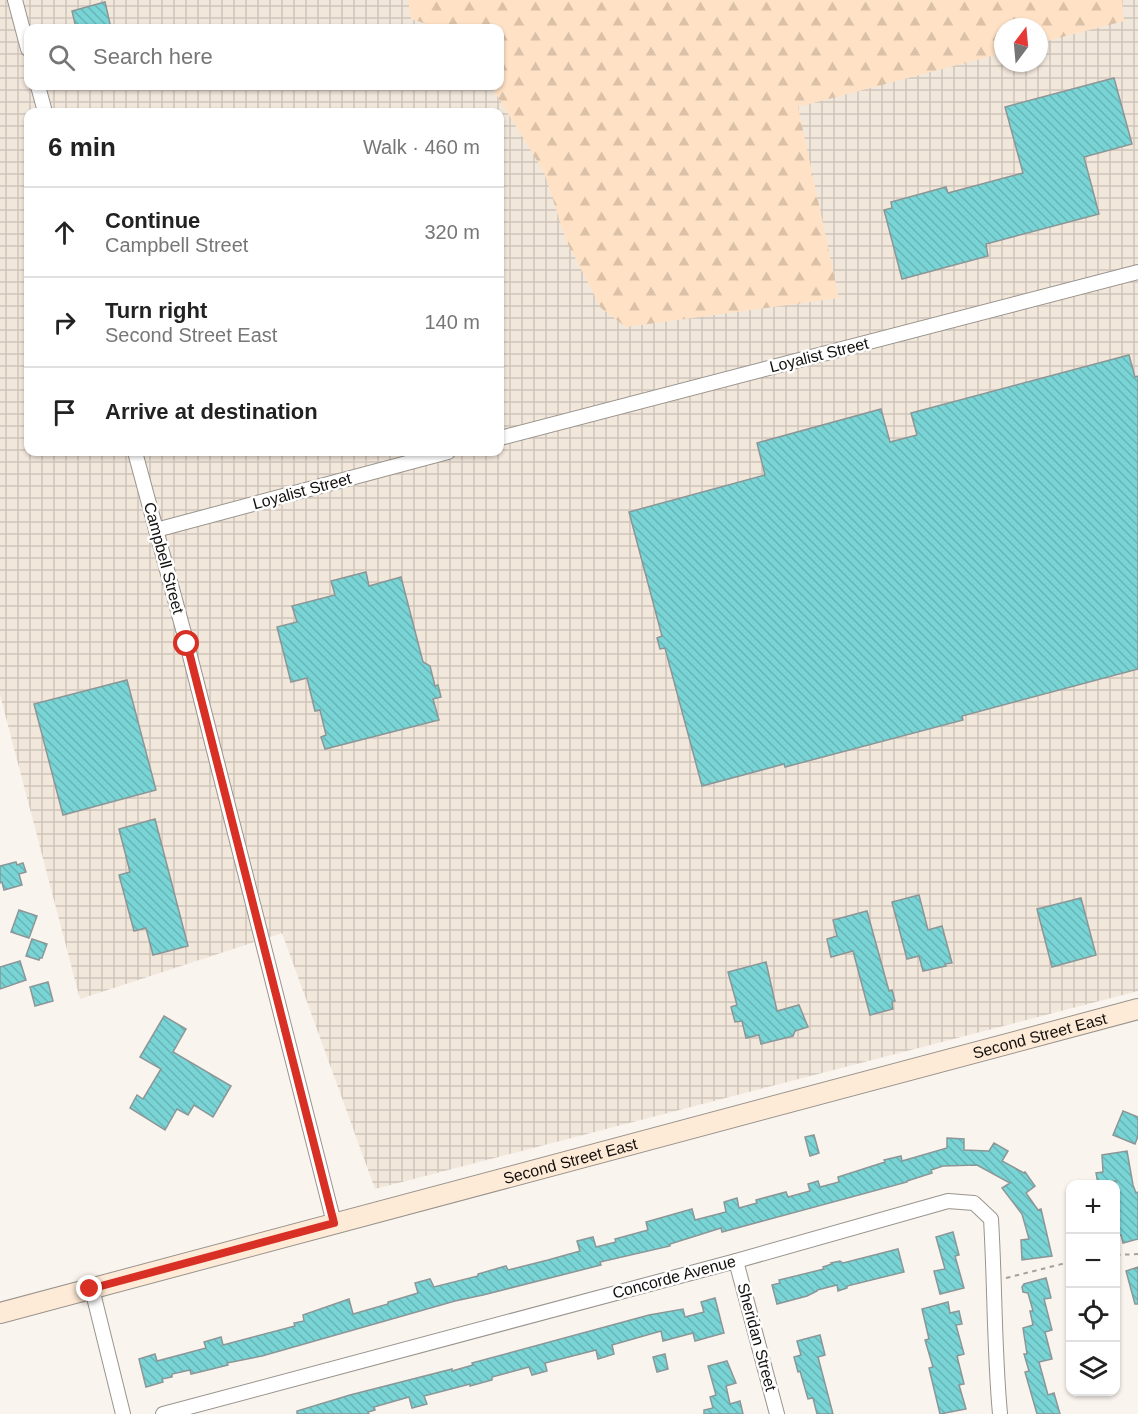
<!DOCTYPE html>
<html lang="en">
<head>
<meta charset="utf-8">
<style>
	body { margin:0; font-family:Helvetica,sans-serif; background:#f2f2f2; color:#222 }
	.controls { position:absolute; right:18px; bottom:18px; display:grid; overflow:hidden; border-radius:12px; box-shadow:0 2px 4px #0004 }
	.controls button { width:54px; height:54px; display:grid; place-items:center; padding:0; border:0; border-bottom:2px solid #e0e0e0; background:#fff; color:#222; font:30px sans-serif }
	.compass { position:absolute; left:994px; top:18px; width:54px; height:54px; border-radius:50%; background:#fff; box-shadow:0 2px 4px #0004; rotate:16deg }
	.stop { position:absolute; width:18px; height:18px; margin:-14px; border:4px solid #d93025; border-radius:50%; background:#fff }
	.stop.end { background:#d93025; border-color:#fff; box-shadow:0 2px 6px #0008 }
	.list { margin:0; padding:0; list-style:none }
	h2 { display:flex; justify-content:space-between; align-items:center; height:78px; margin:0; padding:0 24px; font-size:26px }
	h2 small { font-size:20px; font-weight:400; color:#767676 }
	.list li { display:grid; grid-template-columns:39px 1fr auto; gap:18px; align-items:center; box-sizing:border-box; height:90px; padding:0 24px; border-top:2px solid #e0e0e0 }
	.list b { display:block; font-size:22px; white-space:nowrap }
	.list p { margin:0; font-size:20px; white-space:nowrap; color:#767676 }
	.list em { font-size:20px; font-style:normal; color:#767676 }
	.icon { flex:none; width:33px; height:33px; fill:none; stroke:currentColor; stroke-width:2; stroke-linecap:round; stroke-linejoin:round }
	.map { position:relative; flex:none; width:1138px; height:1414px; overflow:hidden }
	.search { position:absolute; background:#fff; box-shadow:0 2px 4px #0004; left:24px; top:24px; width:480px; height:66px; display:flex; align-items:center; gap:15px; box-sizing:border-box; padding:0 21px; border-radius:12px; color:#767676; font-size:22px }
	.panel { position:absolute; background:#fff; box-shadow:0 2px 4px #0004; left:24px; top:108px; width:480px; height:348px; border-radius:12px }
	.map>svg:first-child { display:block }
	.industrial { fill:url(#industrial-grid); fill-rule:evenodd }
	.forest { fill:url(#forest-firs) }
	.building { fill:url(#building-back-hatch); stroke:#8c9696; stroke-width:1.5 }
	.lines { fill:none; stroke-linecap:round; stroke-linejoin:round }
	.minor-casing { stroke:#9a948e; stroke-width:16 }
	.secondary-casing { stroke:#9a948e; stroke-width:22 }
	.path { stroke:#a5a09c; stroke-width:2; stroke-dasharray:4.5 4.5; stroke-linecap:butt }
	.minor { stroke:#fff; stroke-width:14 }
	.secondary { stroke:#feebd7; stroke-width:20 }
	.route { stroke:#d93025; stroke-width:8 }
	.labels { text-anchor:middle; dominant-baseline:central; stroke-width:5; stroke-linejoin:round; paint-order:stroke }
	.street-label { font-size:16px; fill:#13110f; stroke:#fff }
</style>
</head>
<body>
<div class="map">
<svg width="1138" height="1414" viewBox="0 0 1138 1414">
	<defs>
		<pattern id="industrial-grid" width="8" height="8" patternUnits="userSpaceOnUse" patternTransform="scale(1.5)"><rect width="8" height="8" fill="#f2e7db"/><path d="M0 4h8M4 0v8" fill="none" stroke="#cfc5bb"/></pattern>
		<pattern id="forest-firs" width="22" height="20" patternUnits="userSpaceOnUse" patternTransform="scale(1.5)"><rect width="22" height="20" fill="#ffe2c5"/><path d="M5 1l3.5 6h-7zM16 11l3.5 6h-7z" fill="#dac1a8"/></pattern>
		<pattern id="building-back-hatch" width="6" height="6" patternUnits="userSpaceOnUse" patternTransform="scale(1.5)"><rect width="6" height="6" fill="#79d4d6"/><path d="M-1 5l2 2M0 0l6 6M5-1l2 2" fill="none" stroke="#68b5b6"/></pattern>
	</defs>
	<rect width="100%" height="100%" fill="#faf4ee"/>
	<path class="industrial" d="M0 0H1138V991L375 1189 282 933 80 999 0 695ZM1003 27H1039V63H1003ZM28 28H500V86H28ZM28 112H500V452H28Z"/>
	<polygon class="forest" points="408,0 1122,0 1124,21 1039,43 1039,27 1003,27 1003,53 798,107 839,298 626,327 601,308 566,240 544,172 491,86 500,86 500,28 440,28 411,19"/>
	<g class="building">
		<polygon points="105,2 111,28 76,28 72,11"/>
		<polygon points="1114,78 1132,144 1084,157 1099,214 986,244 988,256 902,279 884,210 892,208 891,202 946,187 948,193 1023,173 1005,107"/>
		<polygon points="1129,355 1135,377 1138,376 1138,669 962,716 963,720 785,767 784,764 702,786 665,648 660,649 657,638 662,636 629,512 765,475 757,443 881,409 890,442 917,435 911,413"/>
		<polygon points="366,572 369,586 401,577 423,662 430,666 435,686 438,685 441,697 433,699 439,720 325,749 321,737 326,735 320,710 315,711 307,678 291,682 277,627 297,622 292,606 335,595 331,581"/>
		<polygon points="127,680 156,790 63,815 34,704"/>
		<polygon points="155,819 188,946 153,955 146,928 134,931 119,875 130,872 119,829"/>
		<polygon points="16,862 17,865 23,863 26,872 19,874 22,885 4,890 2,882 0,883 0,866"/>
		<polygon points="919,895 928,930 942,926 952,963 945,964 946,966 923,971 919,956 907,959 892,902"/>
		<polygon points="1081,898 1096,955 1052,967 1037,909"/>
		<polygon points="19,910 37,916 29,938 11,932"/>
		<polygon points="867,911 889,991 892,990 895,1001 892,1002 893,1009 870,1015 853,951 831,957 827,939 837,936 833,920"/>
		<polygon points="32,939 47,944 42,958 40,958 39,960 26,956"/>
		<polygon points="20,961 26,980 0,989 0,967"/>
		<polygon points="766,962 777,1011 799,1005 808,1027 795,1031 793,1036 761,1044 759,1035 746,1038 742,1021 735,1022 731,1007 737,1005 728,972"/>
		<polygon points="48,982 53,1001 35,1006 30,987"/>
		<polygon points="164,1016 186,1029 173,1052 231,1086 213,1117 194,1105 188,1115 177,1109 165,1130 130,1108 137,1095 143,1099 161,1069 140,1057"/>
		<polygon points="1123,1111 1138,1117 1138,1136 1135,1144 1113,1135"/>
		<polygon points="814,1135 819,1153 810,1156 805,1137"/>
		<polygon points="947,1138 964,1139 964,1150 989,1151 994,1143 1008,1151 1002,1161 1024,1173 1025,1172 1035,1186 1026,1193 1038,1210 1041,1209 1052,1256 1022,1260 1021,1240 1029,1239 1022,1214 1002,1188 1010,1183 977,1165 943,1166 931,1170 932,1173 907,1181 907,1182 722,1232 721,1228 670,1244 670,1246 600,1262 601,1265 483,1295 455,1301 262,1356 227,1363 228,1365 212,1369 191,1374 190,1370 172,1374 172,1377 162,1379 163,1382 146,1387 139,1359 155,1354 157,1361 206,1348 204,1342 221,1337 223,1345 295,1326 294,1323 304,1321 303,1315 349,1299 353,1314 388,1304 388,1302 418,1293 415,1283 430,1279 434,1287 478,1276 478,1274 506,1266 508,1270 548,1260 580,1251 577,1241 593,1237 596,1247 616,1242 615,1239 648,1230 646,1222 692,1209 695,1220 726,1212 724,1202 737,1198 739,1208 757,1203 756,1200 786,1192 788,1197 810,1191 808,1184 818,1181 820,1187 839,1182 838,1177 885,1162 884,1160 901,1156 902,1161 947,1148"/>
		<polygon points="1127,1151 1133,1185 1136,1193 1138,1192 1138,1239 1123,1243 1121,1235 1117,1236 1116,1231 1116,1219 1118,1218 1116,1208 1116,1181 1098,1184 1096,1173 1103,1172 1102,1155"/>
		<polygon points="953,1232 959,1255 955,1256 964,1288 940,1294 934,1271 945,1269 936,1237"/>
		<polygon points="898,1249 904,1272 847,1286 847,1288 838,1291 837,1285 817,1290 817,1291 807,1296 777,1304 772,1285 780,1283 779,1280 824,1269 823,1267 832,1264 831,1263 840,1261 843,1263"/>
		<polygon points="1138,1267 1138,1304 1135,1304 1126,1271"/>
		<polygon points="1046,1278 1051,1298 1044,1299 1052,1330 1045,1332 1052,1359 1039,1362 1048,1395 1054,1393 1060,1414 1037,1414 1025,1372 1029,1371 1024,1354 1027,1354 1023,1328 1033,1325 1030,1311 1033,1311 1028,1293 1023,1292 1022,1287 1024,1284"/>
		<polygon points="715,1298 724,1333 695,1341 693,1333 663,1341 661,1331 612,1345 614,1354 598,1359 596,1350 545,1363 547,1371 532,1375 529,1367 492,1377 492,1380 470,1386 470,1384 424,1396 427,1404 412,1408 409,1397 374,1407 375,1410 368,1412 369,1414 297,1414 297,1411 350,1395 452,1369 452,1371 473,1365 472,1363 649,1315 683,1309 685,1317 704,1312 701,1302"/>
		<polygon points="948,1302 950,1313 959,1311 962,1324 956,1325 964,1354 957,1356 964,1384 959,1385 966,1409 940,1414 929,1368 933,1367 925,1340 929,1339 922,1309"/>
		<polygon points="820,1335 825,1355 818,1357 833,1414 817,1414 813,1398 808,1399 800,1371 798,1372 794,1357 801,1355 797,1341"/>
		<polygon points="665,1354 668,1369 657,1372 653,1357"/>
		<polygon points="727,1361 736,1383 726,1386 730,1404 740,1401 743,1414 704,1414 704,1410 713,1408 710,1397 716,1395 708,1366"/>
	</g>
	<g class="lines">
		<defs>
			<g id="minor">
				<polyline points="15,0 28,49"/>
				<polyline points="38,86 45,112"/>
				<polyline points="500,438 1138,272"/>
				<polyline points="135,452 187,644 334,1223"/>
				<polyline points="156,530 448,452"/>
				<polyline points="736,1261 777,1414"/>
				<polyline points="92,1289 123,1414"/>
				<path d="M163 1414 736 1261 948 1201 974 1203 991 1219C995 1284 994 1349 1000 1414"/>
			</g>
			<g id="secondary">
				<path id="s1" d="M0 1313 1138 1009"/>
			</g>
		</defs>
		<use href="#minor" class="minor-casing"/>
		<use href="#secondary" class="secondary-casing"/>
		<g class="path">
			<polyline points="1116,1255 1138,1254"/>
			<polyline points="1006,1278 1070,1262"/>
		</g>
		<use href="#minor" class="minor"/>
		<use href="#secondary" class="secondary"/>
	</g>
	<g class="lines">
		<polyline class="route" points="90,1289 334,1223 187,644"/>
	</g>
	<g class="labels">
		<g class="street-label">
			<text transform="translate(819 355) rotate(-14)">Loyalist Street</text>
			<text transform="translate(302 491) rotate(-15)">Loyalist Street</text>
			<text transform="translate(164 558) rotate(75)">Campbell Street</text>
			<text stroke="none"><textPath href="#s1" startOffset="1076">Second Street East</textPath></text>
			<text stroke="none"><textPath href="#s1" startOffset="590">Second Street East</textPath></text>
			<text transform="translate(674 1277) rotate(-15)">Concorde Avenue</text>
			<text transform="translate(757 1337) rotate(75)">Sheridan Street</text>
		</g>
	</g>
</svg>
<div class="controls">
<button>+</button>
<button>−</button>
<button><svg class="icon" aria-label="locate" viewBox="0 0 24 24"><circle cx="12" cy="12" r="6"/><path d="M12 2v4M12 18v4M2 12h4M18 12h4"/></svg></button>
<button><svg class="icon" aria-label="layers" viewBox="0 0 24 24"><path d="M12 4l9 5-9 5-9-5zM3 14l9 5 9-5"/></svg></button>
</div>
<svg class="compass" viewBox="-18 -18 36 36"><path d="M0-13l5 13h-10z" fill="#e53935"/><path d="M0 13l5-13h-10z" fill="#767676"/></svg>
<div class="stop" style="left:187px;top:644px"></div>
<div class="stop end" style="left:90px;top:1289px"></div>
<div class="search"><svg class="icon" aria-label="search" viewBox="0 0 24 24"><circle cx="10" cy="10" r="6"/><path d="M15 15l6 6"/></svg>Search here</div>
<section class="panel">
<h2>6 min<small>Walk · 460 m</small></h2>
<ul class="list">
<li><svg class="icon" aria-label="ahead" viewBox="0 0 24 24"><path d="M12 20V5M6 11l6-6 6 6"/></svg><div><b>Continue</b><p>Campbell Street</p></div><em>320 m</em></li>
<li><svg class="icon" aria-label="right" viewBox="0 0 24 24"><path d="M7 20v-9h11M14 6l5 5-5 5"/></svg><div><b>Turn right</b><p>Second Street East</p></div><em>140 m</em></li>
<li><svg class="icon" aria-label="arrive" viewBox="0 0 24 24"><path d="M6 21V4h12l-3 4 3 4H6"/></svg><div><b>Arrive at destination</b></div></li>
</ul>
</section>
</div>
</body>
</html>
